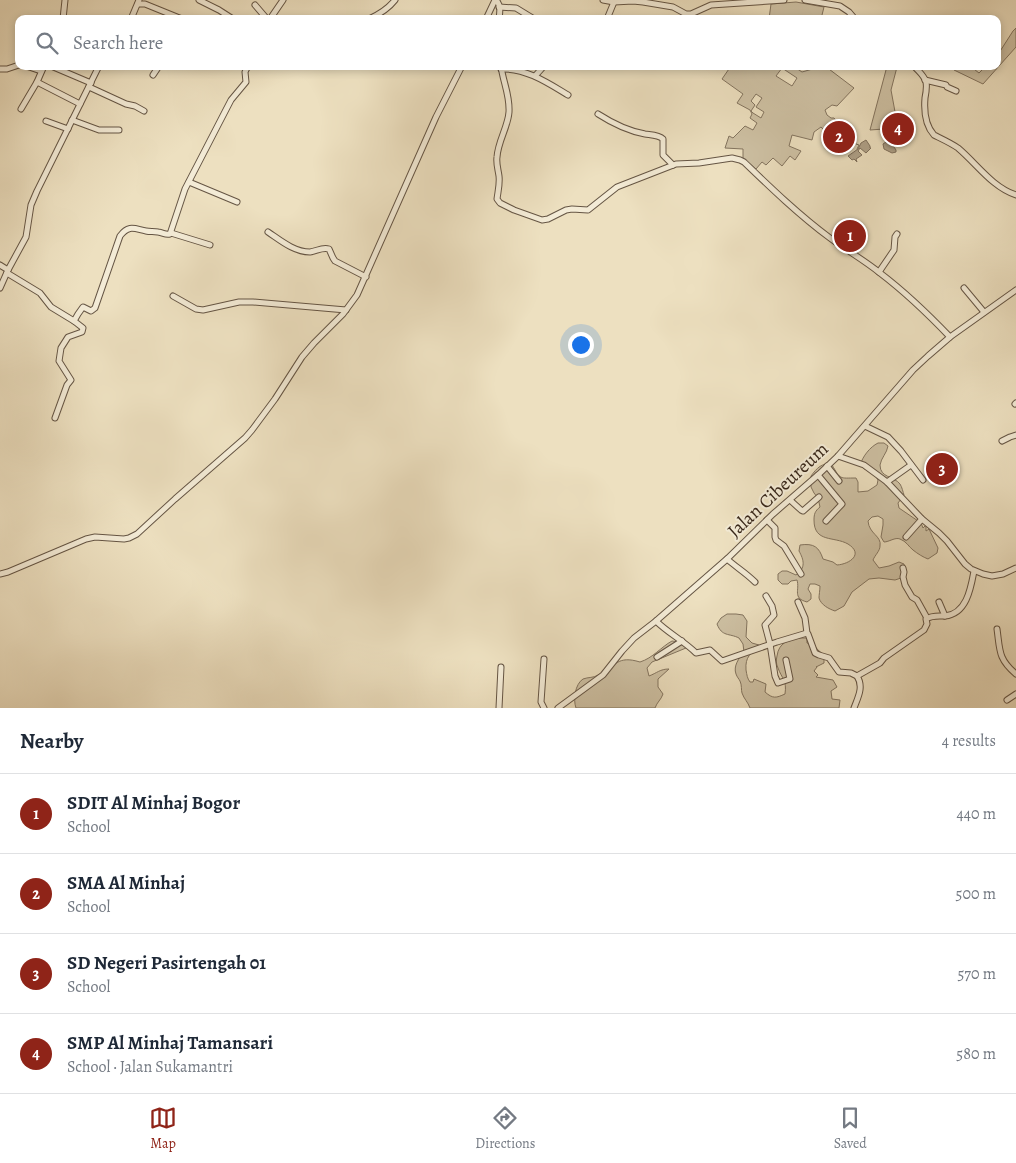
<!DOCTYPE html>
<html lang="en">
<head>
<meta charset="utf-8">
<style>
	body { margin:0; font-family:Alegreya,serif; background:#f2f2f3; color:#1f2937 }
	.you { position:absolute; left:580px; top:344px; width:18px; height:18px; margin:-12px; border:4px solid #fff; border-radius:50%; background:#1a73e8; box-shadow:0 0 0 8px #1a73e833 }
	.badge { display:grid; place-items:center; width:32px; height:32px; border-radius:50%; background:#8f2418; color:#fff; font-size:16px; font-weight:700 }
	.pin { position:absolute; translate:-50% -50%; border:2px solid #fff; box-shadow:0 1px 5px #0006 }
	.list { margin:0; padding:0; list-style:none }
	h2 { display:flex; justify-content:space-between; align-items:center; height:65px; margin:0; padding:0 20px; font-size:21px }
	h2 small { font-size:16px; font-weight:400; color:#747a83 }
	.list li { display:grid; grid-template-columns:32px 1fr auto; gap:15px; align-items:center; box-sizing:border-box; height:80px; padding:0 20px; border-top:1px solid #e0e1e3 }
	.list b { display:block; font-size:19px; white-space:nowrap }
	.list p { margin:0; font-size:16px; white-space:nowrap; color:#747a83 }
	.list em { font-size:16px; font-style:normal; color:#747a83 }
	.icon { flex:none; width:28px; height:28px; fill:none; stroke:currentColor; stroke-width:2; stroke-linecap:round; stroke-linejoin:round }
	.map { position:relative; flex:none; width:1016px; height:708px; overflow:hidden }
	.search { position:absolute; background:#fff; box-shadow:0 2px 8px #0003; left:15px; right:15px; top:15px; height:55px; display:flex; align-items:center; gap:12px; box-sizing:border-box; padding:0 18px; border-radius:10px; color:#747a83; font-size:19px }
	.sheet { height:385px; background:#fff }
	nav { display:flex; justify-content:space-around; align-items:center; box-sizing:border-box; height:70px; border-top:1px solid #e0e1e3; background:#fff; font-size:14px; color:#747a83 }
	nav a { display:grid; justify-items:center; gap:2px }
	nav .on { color:#8f2418 }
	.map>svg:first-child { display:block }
	.green { fill:#cec1a4; stroke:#83745f; fill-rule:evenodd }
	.water { fill:#afa188; stroke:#7f705c }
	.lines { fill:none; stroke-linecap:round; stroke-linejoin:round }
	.stream { stroke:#7f705c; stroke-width:1 }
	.minor-casing { stroke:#655544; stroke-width:7 }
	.minor { stroke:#f3ebd6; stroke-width:5 }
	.labels { text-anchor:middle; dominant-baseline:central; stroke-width:4; stroke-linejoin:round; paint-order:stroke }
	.street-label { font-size:19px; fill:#38271a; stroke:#f3ebd6 }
</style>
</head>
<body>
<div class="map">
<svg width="1016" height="708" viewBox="0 0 1016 708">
	<rect width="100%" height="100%" fill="#ede0c0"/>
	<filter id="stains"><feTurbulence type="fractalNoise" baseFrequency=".004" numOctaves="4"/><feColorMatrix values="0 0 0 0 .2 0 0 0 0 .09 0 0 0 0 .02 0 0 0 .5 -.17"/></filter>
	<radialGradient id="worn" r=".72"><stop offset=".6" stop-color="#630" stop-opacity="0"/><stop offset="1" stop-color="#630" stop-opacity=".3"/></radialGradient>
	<g class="green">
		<polygon points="796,2 824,7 822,15 819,19 769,19 771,4"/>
		<polygon points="1016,28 1016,47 983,84 954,70 957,66 970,66 979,73 986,66 997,66 997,56 1013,31"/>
		<path d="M731 66H793L802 72 816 68 818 66H825L854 88 837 106 832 105 825 110 827 115 831 118H834L846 132 845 135 836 143 821 127 814 132 812 140 792 135 789 146 801 151 795 160 790 156 782 166 773 158 766 165 762 162 756 169 743 158V149L725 148 729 136 733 138 745 126 753 130 757 123 750 118 752 114 750 110 737 103 743 94 722 79ZM782 68 797 78 792 86 776 76ZM756 94 762 98 756 107 764 112 761 118 753 113 751 111 755 105 751 101Z"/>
		<polygon points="888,66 898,66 897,67 891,90 898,128 870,130 886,70"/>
		<path d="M878 443H884L888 446C887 453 881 458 880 465 880 478 894 476 900 484 902 487 903 492 904 495L898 503 899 508 921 523 923 528 926 525V531L929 529 938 548 937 553 928 559C923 557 918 554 913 550 909 547 906 541 900 539 895 537 889 542 884 542L881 537 883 525V519L878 516 872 517 868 521C869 534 882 536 880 546 880 551 875 555 873 560L879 568 889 566 899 562 904 564 905 569 901 578 895 580 879 578 869 579 852 592 844 606 835 611C829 609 821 605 819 598 819 595 820 590 820 586L815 584H810L808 589 811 594V599L807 602C792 598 800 590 797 580L791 581 788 584H782L778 580V574L782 571H787L796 575C806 568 804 560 799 551L800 545C814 543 819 547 823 559L833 562 837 565C850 564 864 554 848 544 834 536 814 543 814 520 814 514 815 511 820 507L818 498 814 493 811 487V476C817 468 822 462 832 465 841 480 839 478 856 478L858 482V492L868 491 877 485 878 480C874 472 865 471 860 465 863 456 870 447 878 443Z"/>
		<path d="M727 614H736L743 615 747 621 746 637 752 643 759 645C751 654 745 656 746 670 747 675 747 678 750 682H753L754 679 766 684 765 692C773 699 776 698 785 694 787 680 782 679 778 668 776 664 776 660 777 656 779 642 788 641 800 636L799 638H807V643L813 644 818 650 824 655V663L816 667H817L814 671 818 675 816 677 833 680 837 687 831 691 832 699 840 700 839 708H750C748 702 744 699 742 693 741 690 742 685 740 681 739 679 737 677 736 674 733 666 739 658 744 652L743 644 739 638C729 633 722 637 717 624L721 618Z"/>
		<path d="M672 641 680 642 686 648 652 662 647 668 649 676C657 673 660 669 669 669L658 679V687L663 694C661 700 657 702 655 708H576C573 700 575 684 583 679 588 677 594 678 598 675 616 666 617 655 640 662 653 658 661 647 672 641Z"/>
	</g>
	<g class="water">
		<polygon points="866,140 870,146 870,148 871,148 866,153 860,148 858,151 862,155 856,159 857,162 854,159 852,160 848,156 858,149 861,143"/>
		<path d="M886 142C890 143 894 146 896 150V152L892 153 884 149 883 144Z"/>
	</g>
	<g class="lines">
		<polyline class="stream" points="847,133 856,144 859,145 857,149"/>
		<defs>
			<g id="minor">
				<polyline points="199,0 219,10 233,19"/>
				<path d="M496 0C501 5 500 12 499 19"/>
				<polyline points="603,0 614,2 633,1 643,2 673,7 686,14 691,14 711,5 784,0"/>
				<polyline points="805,0 840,6 849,12 855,19"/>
				<polyline points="138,4 145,4 182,19"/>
				<polyline points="255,5 267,19"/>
				<polyline points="499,7 516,8 534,19"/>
				<polyline points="63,19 65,0"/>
				<polyline points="131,19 139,0"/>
				<polyline points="270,19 283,0"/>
				<path d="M369 19C380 14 388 9 395 0"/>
				<polyline points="486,19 495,0"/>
				<polyline points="607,19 614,2"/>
				<polyline points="26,66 41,71"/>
				<polyline points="44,66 37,82 80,104"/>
				<polyline points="51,66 91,83"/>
				<path d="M501 66C503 82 510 95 509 112 508 127 498 141 497 157 496 163 498 169 499 176 500 184 498 191 497 199L500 203 514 210 542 220 548 219 566 210 572 209 588 210 617 187 676 164 699 163 732 158 740 160 744 162C771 188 799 215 830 238 846 250 864 260 880 273 905 292 928 314 950 337"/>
				<path d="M914 66C918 71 924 75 926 82 927 87 926 93 925 98 924 110 925 125 934 135 942 139 951 143 958 148 977 164 992 187 1016 195"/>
				<polyline points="0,69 7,69 19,65"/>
				<path d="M501 69C526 68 548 83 568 95"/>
				<polyline points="153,75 159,66"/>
				<polyline points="535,76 544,66"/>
				<polyline points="925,80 946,85 947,87 956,91"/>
				<polyline points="89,87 126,104 135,106 144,111"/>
				<polyline points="21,109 37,82"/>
				<path d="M598 114C612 123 628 131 645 134 652 135 659 135 663 139V155L673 165"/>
				<polyline points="72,120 99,130 119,130"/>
				<polyline points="46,121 68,129"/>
				<polyline points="189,182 237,202"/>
				<path d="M268 232C280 240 294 252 310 252 317 251 322 247 329 249L333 258 335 261 366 277"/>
				<polyline points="171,233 210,245"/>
				<polyline points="0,265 8,270"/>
				<polyline points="879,272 894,250 895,237 897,234"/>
				<polyline points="7,273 40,293 51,307 74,321"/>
				<polyline points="0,288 8,270 26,237 31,205 37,191 99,66"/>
				<polyline points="964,288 984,312"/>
				<polyline points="173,296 196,309 203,310 239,302 253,302 346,310"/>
				<polyline points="1015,404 1016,403"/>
				<path d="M55 418 67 385 71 380 59 361 61 348 68 337 82 332 83 328 74 321 78 314 83 307 91 311 95 308 120 236C129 224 135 229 146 231 150 232 154 231 158 232 164 233 165 235 170 234L185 189 231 100 246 82 245 72 248 66"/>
				<polyline points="865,426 888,437 901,451 923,480"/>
				<polyline points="1002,441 1010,437 1016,435"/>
				<polyline points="838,456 864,465 887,482 922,519 939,533 947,541 965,564 971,569 983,574 992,576 1003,574 1016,568"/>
				<polyline points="827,466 839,481"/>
				<polyline points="818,475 842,504 826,521"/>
				<polyline points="887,482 911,465"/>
				<polyline points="790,500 801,510 803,511 819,497"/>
				<polyline points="767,520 775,528 775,537 776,540 784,546 801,574"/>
				<polyline points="906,537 922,519"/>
				<path d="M727 559C736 567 746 573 755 582"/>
				<polyline points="903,568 904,572 903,577 905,585 912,597 917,600 927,618"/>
				<polyline points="0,574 8,572 86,539 95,537 124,539 129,538 137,534 175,499 245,438 252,430 275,399 302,357 314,343 343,314 357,295 436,117 462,66"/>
				<polyline points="766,596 772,606 774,615 765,625 770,644 775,676 778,683 790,679 786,660"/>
				<polyline points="798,602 805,618 807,633 808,634 815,653 819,655 829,658 839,672 851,673 857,676"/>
				<polyline points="939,602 945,616"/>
				<path d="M656 621C668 633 684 641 696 653L710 650 722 661 777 642 807 633"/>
				<path d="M997 629C1000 650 998 659 1016 674"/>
				<polyline points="657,657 682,641"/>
				<polyline points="544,659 541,702 544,708"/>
				<polyline points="1007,700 1016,694"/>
				<polyline points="499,708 501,667"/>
				<polyline points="558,708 603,675 622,651 634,638 656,621 727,559 773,514 818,475 838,456 913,370 928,356 950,337 1016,290"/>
				<path d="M854 708C858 697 864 687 857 676L880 663 884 658 924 630 927 624 926 619C932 615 938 616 945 616 967 614 971 587 974 571"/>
			</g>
		</defs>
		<use href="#minor" class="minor-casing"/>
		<use href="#minor" class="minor"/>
	</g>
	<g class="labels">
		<g class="street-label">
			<text transform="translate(778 490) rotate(-43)">Jalan Cibeureum</text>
		</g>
	</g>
	<rect width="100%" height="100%" filter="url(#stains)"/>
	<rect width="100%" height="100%" fill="url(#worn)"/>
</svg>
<div class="you"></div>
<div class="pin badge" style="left:850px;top:236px">1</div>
<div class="pin badge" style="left:839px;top:137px">2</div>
<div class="pin badge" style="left:942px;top:469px">3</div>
<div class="pin badge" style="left:898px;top:129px">4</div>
<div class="search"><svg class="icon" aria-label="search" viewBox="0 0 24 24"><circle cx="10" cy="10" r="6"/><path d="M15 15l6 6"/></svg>Search here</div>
</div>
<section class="sheet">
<h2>Nearby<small>4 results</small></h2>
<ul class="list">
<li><span class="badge">1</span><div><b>SDIT Al Minhaj Bogor</b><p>School</p></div><em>440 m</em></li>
<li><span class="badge">2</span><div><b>SMA Al Minhaj</b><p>School</p></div><em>500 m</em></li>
<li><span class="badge">3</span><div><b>SD Negeri Pasirtengah 01</b><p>School</p></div><em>570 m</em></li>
<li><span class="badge">4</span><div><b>SMP Al Minhaj Tamansari</b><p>School · Jalan Sukamantri</p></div><em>580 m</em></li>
</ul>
</section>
<nav>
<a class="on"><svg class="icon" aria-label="map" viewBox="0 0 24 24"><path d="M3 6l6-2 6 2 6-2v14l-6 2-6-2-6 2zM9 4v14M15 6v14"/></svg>Map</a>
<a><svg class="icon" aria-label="directions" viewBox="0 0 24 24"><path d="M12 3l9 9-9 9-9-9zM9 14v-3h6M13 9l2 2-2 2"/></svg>Directions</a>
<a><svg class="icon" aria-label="saved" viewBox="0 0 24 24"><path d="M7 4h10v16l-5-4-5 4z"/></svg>Saved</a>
</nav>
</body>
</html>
